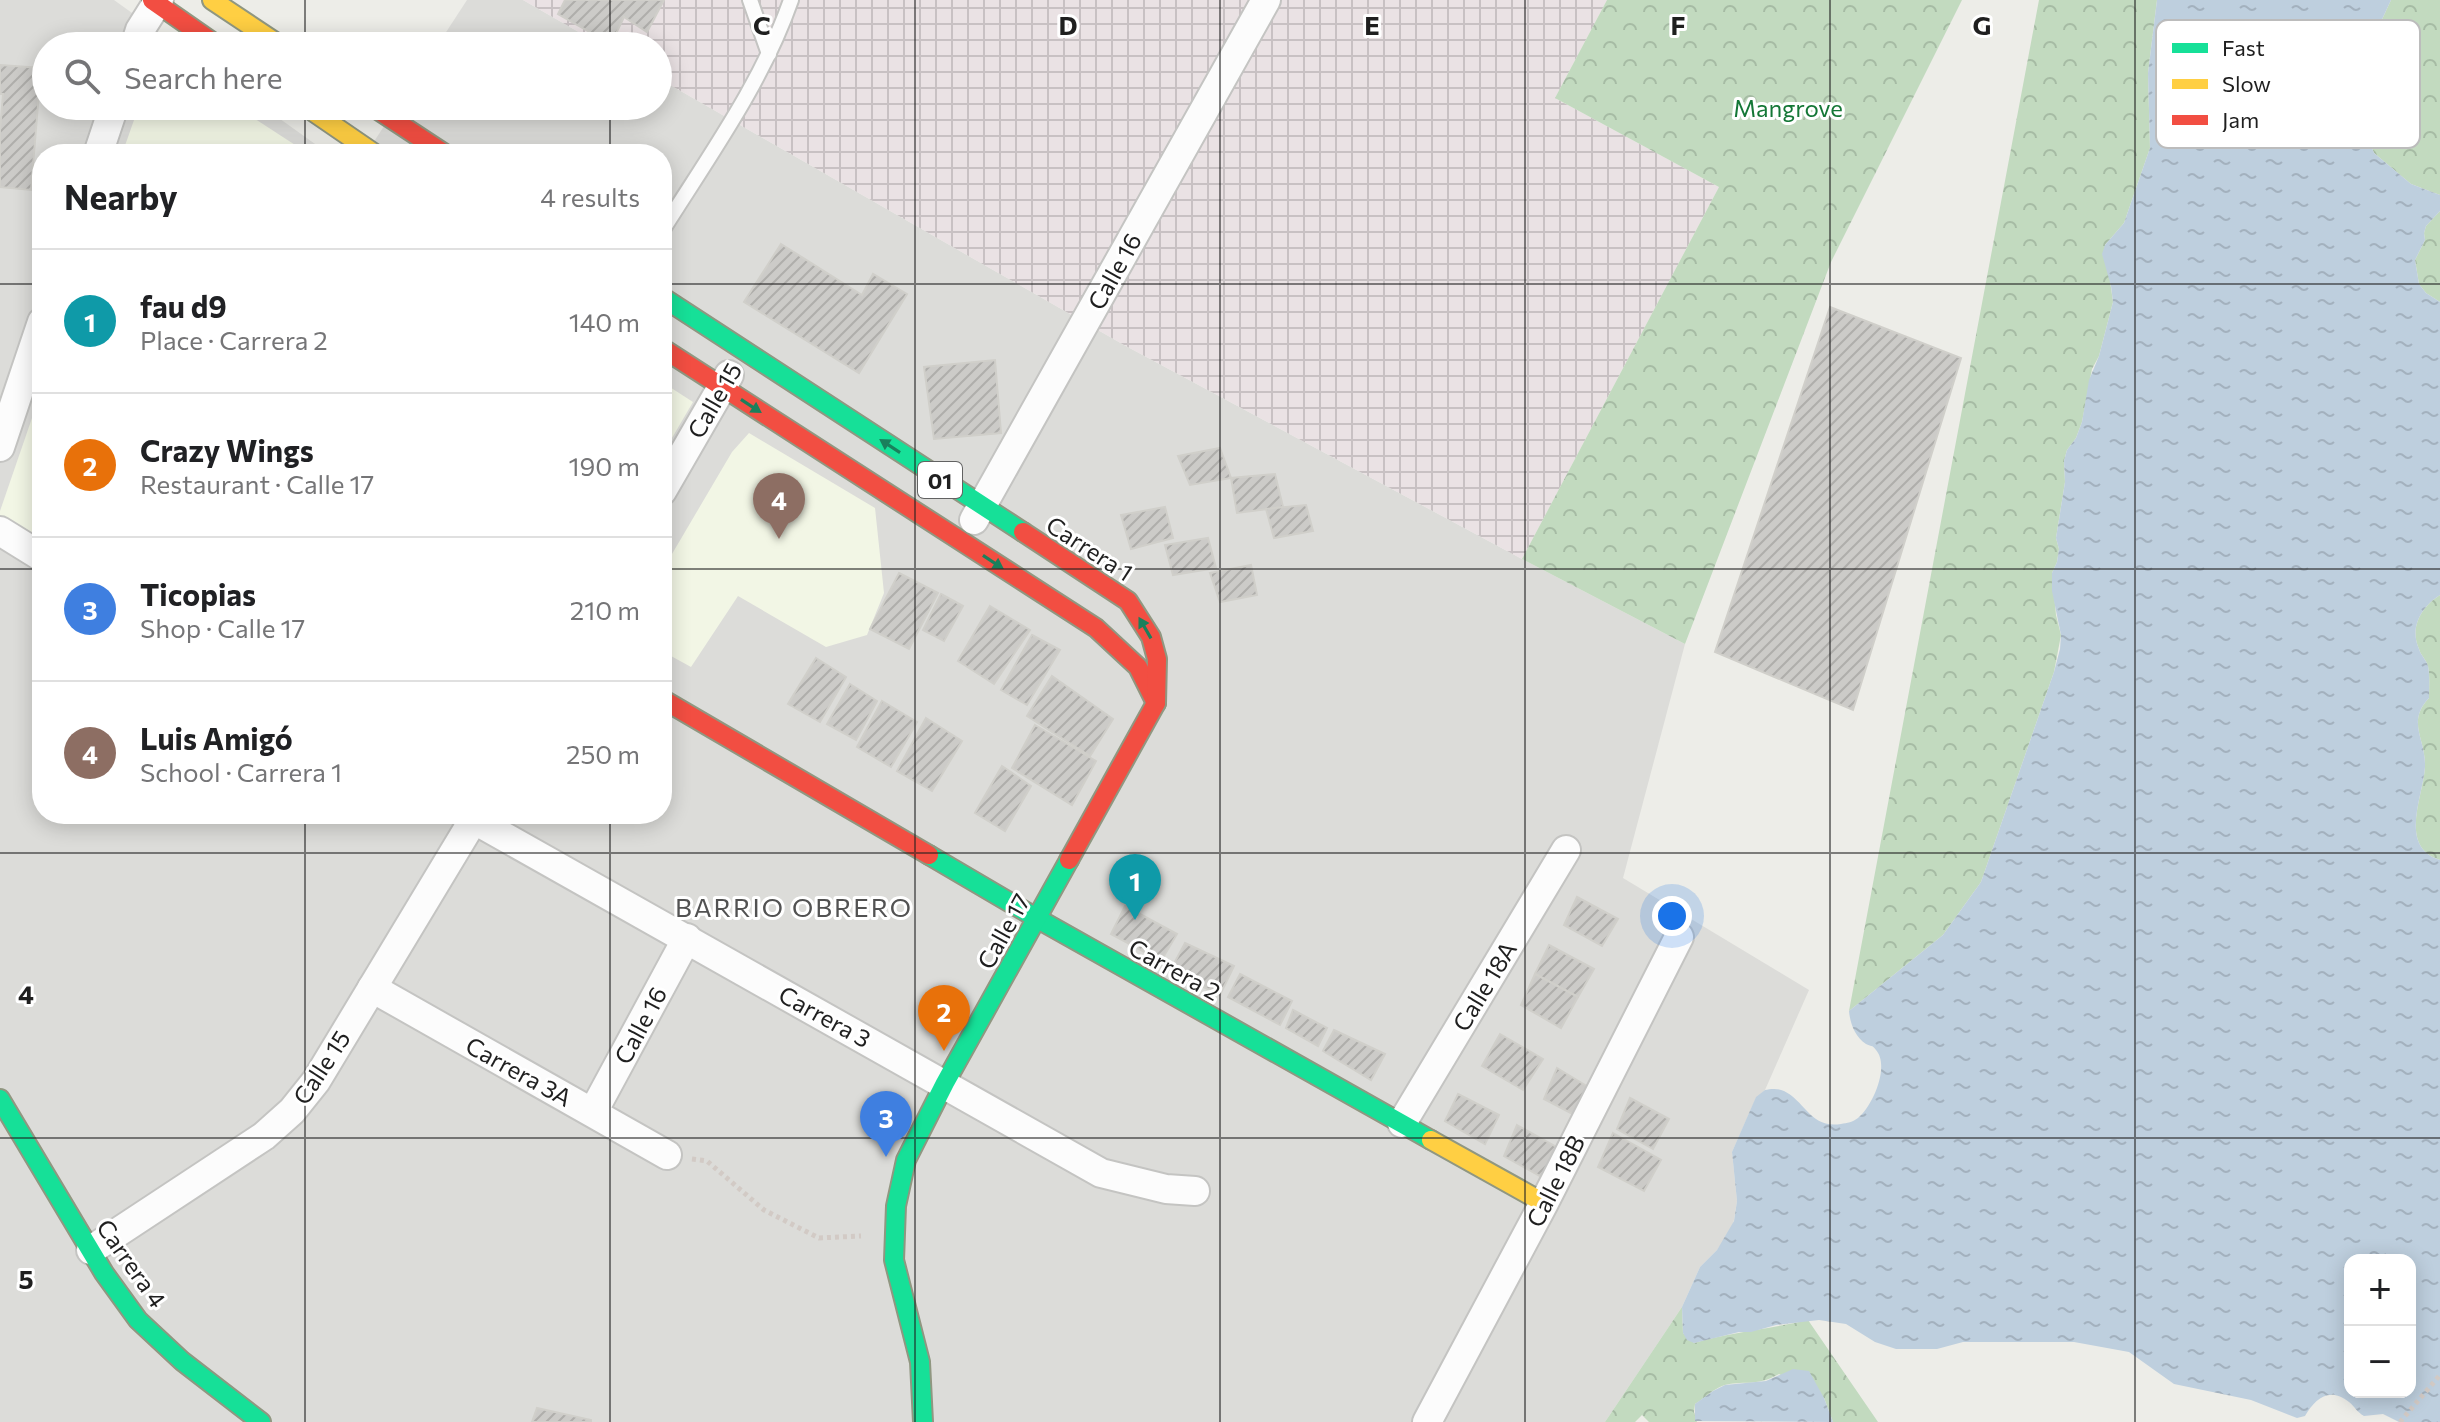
<!DOCTYPE html>
<html lang="en">
<head>
<meta charset="utf-8">
<style>
	body { margin:0; font-family:Commissioner,sans-serif; background:#f2f2f2; color:#202124 }
	.controls { position:absolute; right:24px; bottom:24px; display:grid; overflow:hidden; border-radius:16px; box-shadow:0 4px 20px #0003 }
	.controls button { width:72px; height:72px; display:grid; place-items:center; padding:0; border:0; border-bottom:2px solid #e0e0e0; background:#fff; color:#202124; font:40px sans-serif }
	.you { position:absolute; left:1672px; top:916px; width:28px; height:28px; margin:-20px; border:6px solid #fff; border-radius:50%; background:#1a73e8; box-shadow:0 0 0 12px #1a73e833 }
	.badge { display:grid; place-items:center; width:52px; height:52px; border-radius:50%; background:#676765; color:#fff; font-size:26px; font-weight:700 }
	.pin { position:absolute; translate:-50% -66px; filter:drop-shadow(0 2px 4px #0008) }
	.pin::after { content:''; position:absolute; top:42px; width:28px; height:24px; background:inherit; clip-path:polygon(0 0,100% 0,50% 100%) }
	.list { margin:0; padding:0; list-style:none }
	h2 { display:flex; justify-content:space-between; align-items:center; height:104px; margin:0; padding:0 32px; font-size:34px }
	h2 small { font-size:26px; font-weight:400; color:#757577 }
	.list li { display:grid; grid-template-columns:52px 1fr auto; gap:24px; align-items:center; box-sizing:border-box; height:144px; padding:0 32px; border-top:2px solid #e0e0e0 }
	.list b { display:block; font-size:30px; white-space:nowrap }
	.list p { margin:0; font-size:26px; white-space:nowrap; color:#757577 }
	.list em { font-size:26px; font-style:normal; color:#757577 }
	.icon { flex:none; width:44px; height:44px; fill:none; stroke:currentColor; stroke-width:2; stroke-linecap:round; stroke-linejoin:round }
	.map { position:relative; flex:none; width:2440px; height:1422px; overflow:hidden }
	.search { position:absolute; background:#fff; box-shadow:0 4px 20px #0003; left:32px; top:32px; width:640px; height:88px; display:flex; align-items:center; gap:20px; box-sizing:border-box; padding:0 28px; border-radius:44px; color:#757577; font-size:30px }
	.panel { position:absolute; background:#fff; box-shadow:0 4px 20px #0003; left:32px; top:144px; width:640px; height:680px; border-radius:32px }
	.map>svg:first-child { display:block }
	.residential { fill:#dcdcd9 }
	.industrial { fill:url(#industrial-grid) }
	.education { fill:#f2f6e5 }
	.forest { fill:url(#forest-crowns) }
	.water { fill:url(#water-ripples); fill-rule:evenodd }
	.building { fill:url(#building-hatch); stroke:#d0cfca; stroke-width:2 }
	.lines { fill:none; stroke-linecap:round; stroke-linejoin:round }
	.lane-casing { stroke:#c4c4c2; stroke-width:18 }
	.street-casing { stroke:#c4c4c2; stroke-width:32 }
	.fast-casing { stroke:#909781; stroke-width:22 }
	.slow-casing { stroke:#909781; stroke-width:22 }
	.jam-casing { stroke:#909781; stroke-width:22 }
	.path { stroke:#d2cac5; stroke-width:5; stroke-dasharray:4 4; stroke-linecap:butt }
	.lane { stroke:#fcfcfc; stroke-width:14 }
	.street { stroke:#fcfcfc; stroke-width:28 }
	.fast { stroke:#16e098; stroke-width:18 }
	.slow { stroke:#ffcf43; stroke-width:18 }
	.jam { stroke:#f24e42; stroke-width:18 }
	.oneway { fill:#1a805c }
	.grid { fill:none; stroke:#1f1f1f; stroke-width:2; stroke-opacity:0.55 }
	.labels { text-anchor:middle; dominant-baseline:central; stroke-width:6; stroke-linejoin:round; paint-order:stroke }
	.shield { fill:#fff; stroke:#626262; stroke-width:2 }
	.shield-label { font-size:22px; font-weight:bold; fill:#1f1f1f }
	.park-label { font-size:24px; fill:#147736; stroke:#fff }
	.street-label { font-size:24px; fill:#1f1f1f; stroke:#fff }
	.neighbourhood-label { font-size:26px; letter-spacing:2px; fill:#525252; stroke:#fff }
	.key { fill:#fff; stroke:#bcbcbc; stroke-width:2 }
	.key-label { font-size:22px; fill:#1f1f1f }
	.grid-label { font-size:26px; text-anchor:middle; font-weight:bold; fill:#1f1f1f; stroke:#fff; stroke-width:6; stroke-linejoin:round; paint-order:stroke }
</style>
</head>
<body>
<div class="map">
<svg width="2440" height="1422" viewBox="0 0 2440 1422">
	<defs>
		<pattern id="industrial-grid" width="8" height="8" patternUnits="userSpaceOnUse" patternTransform="scale(2)"><rect width="8" height="8" fill="#eae2e4"/><path d="M0 4h8M4 0v8" fill="none" stroke="#c8c1c3"/></pattern>
		<pattern id="forest-crowns" width="20" height="18" patternUnits="userSpaceOnUse" patternTransform="scale(2)"><rect width="20" height="18" fill="#c2dabf"/><path d="M2 6a3 3 0 1 1 6 0M12 15a3 3 0 1 1 6 0" fill="none" stroke="#a6bba4"/></pattern>
		<pattern id="water-ripples" width="26" height="14" patternUnits="userSpaceOnUse" patternTransform="scale(2)"><rect width="26" height="14" fill="#becfde"/><path d="M2 4q2-2 4 0t4 0M15 11q2-2 4 0t4 0" fill="none" stroke="#a3b1be"/></pattern>
		<pattern id="building-hatch" width="6" height="6" patternUnits="userSpaceOnUse" patternTransform="scale(2)"><rect width="6" height="6" fill="#cccbc8"/><path d="M-1 1l2-2M0 6l6-6M5 7l2-2" fill="none" stroke="#afaeab"/></pattern>
	</defs>
	<rect width="100%" height="100%" fill="#edede8"/>
	<g class="residential">
		<polygon points="0,0 114,0 178,46 46,46 46,106 262,106 329,154 42,154 42,814 662,814 662,154 366,154 397,106 658,106 658,78 1124,345 1522,559 1685,644 1623,878 1809,990 1765,1090 1756,1098 1732,1152 1737,1201 1734,1220 1731,1230 1717,1250 1700,1267 1682,1307 1605,1422 0,1422"/>
		<polygon points="467,0 523,0 603,46 437,46"/>
	</g>
	<polygon class="industrial" points="523,0 1607,0 1555,98 1719,187 1522,559 1124,345 658,78 658,46 603,46"/>
	<g class="education">
		<polygon points="139,106 235,106 309,154 122,154"/>
		<polygon points="662,382 693,402 662,455"/>
		<polygon points="42,389 42,544 0,519 0,511"/>
		<polygon points="749,433 875,508 884,593 867,635 826,647 738,596 691,667 662,651 662,571 732,452"/>
	</g>
	<g class="forest">
		<polygon points="1607,0 1962,0 1831,262 1685,644 1522,559 1719,187 1555,98"/>
		<polygon points="2039,0 2157,0 2148,73 2150,148 2124,223 2105,245 2113,302 2099,356 2092,369 2082,422 2076,438 2067,450 2064,461 2065,482 2056,538 2059,549 2057,562 2052,573 2056,615 2061,635 2054,672 1981,882 1943,935 1849,1011"/>
		<polygon points="2391,0 2440,0 2440,195 2411,184 2374,153 2362,124 2357,92 2358,72 2364,52 2372,41"/>
		<polygon points="2440,211 2440,302 2426,293 2419,284 2415,260 2425,240 2424,233 2426,226"/>
		<path d="M2440 595V860C2398 847 2423 797 2425 767 2426 739 2406 722 2429 698 2429 687 2430 677 2428 666 2426 659 2421 656 2419 649 2409 627 2422 606 2440 595Z"/>
		<path d="M1682 1307 1683 1333 1694 1343C1732 1332 1770 1329 1808 1320L1878 1422H1833L1824 1398 1779 1374C1755 1388 1743 1379 1722 1386 1712 1390 1705 1398 1695 1404L1694 1412 1697 1422H1649L1642 1415 1635 1422H1605Z"/>
	</g>
	<g class="water">
		<path d="M2157 0H2391L2372 41 2364 52 2358 72 2357 92 2362 125 2374 153 2411 184 2440 195V211L2426 226 2424 233 2425 240 2415 260 2419 284 2426 293 2440 302V595C2422 606 2409 627 2419 649 2421 656 2426 659 2428 666 2430 677 2429 687 2429 698 2406 722 2426 739 2425 767 2423 797 2398 847 2440 860V1422H2399L2383 1414 2364 1416C2357 1412 2355 1407 2349 1402 2329 1386 2315 1399 2305 1416L2297 1418 2251 1400 2174 1384 2129 1352 2074 1342H1963L1937 1349H1896L1875 1342 1846 1324 1819 1320 1776 1325 1751 1332H1739L1694 1343 1687 1340 1683 1333 1682 1307 1700 1267 1717 1250 1734 1221 1737 1201 1732 1152 1756 1097 1765 1090C1770 1089 1778 1088 1784 1091 1805 1101 1811 1129 1841 1124 1847 1123 1853 1122 1858 1118 1873 1106 1890 1066 1876 1050 1872 1044 1871 1047 1866 1044 1855 1037 1850 1023 1849 1011L1943 935 1981 882 2054 672 2060 649 2061 635 2052 591V573L2057 562 2059 549 2056 538 2065 482 2064 461 2067 450 2076 438 2082 422 2089 380 2099 356 2113 302 2111 286 2102 254 2105 245 2124 223 2150 148 2148 73ZM2350 1260H2410V1392H2350Z"/>
		<polygon points="1793,1369 1809,1371 1824,1398 1833,1422 1695,1421 1695,1404 1713,1391 1725,1385 1766,1381"/>
	</g>
	<g class="building">
		<polygon points="565,0 664,0 647,32 624,17 611,44 558,14"/>
		<polygon points="0,65 41,68 31,190 0,187 0,131 3,94 0,94"/>
		<polygon points="781,244 862,295 873,274 907,294 859,373 744,302"/>
		<polygon points="1830,307 1961,358 1853,710 1715,652"/>
		<polygon points="995,360 1001,433 934,439 924,367"/>
		<polygon points="1220,448 1231,478 1190,485 1178,456"/>
		<polygon points="1275,474 1283,507 1237,513 1231,478"/>
		<polygon points="1306,505 1313,531 1274,538 1266,509"/>
		<polygon points="1165,507 1173,538 1131,549 1121,515"/>
		<polygon points="1208,538 1216,568 1173,575 1165,545"/>
		<polygon points="1251,565 1257,595 1220,602 1210,573"/>
		<polygon points="899,573 938,593 909,649 870,629"/>
		<polygon points="941,594 963,606 944,641 923,630"/>
		<polygon points="990,606 1030,630 994,684 958,661"/>
		<polygon points="1032,635 1060,650 1027,705 1001,690"/>
		<polygon points="816,658 846,677 820,722 788,704"/>
		<polygon points="1052,676 1113,719 1090,756 1027,716"/>
		<polygon points="850,684 877,701 856,740 827,724"/>
		<polygon points="882,701 917,722 891,767 857,747"/>
		<polygon points="926,718 962,741 932,791 897,771"/>
		<polygon points="1035,725 1096,761 1072,805 1012,768"/>
		<polygon points="1002,766 1031,786 1005,831 975,813"/>
		<polygon points="1577,897 1618,919 1602,946 1564,925"/>
		<polygon points="1125,906 1177,934 1161,961 1111,934"/>
		<polygon points="1185,943 1234,966 1220,995 1170,971"/>
		<polygon points="1549,945 1594,969 1578,997 1535,974"/>
		<polygon points="1240,974 1292,1001 1280,1025 1228,997"/>
		<polygon points="1535,974 1578,997 1561,1028 1521,1005"/>
		<polygon points="1293,1010 1327,1028 1318,1046 1286,1028"/>
		<polygon points="1334,1030 1385,1054 1371,1080 1323,1051"/>
		<polygon points="1500,1034 1543,1059 1523,1090 1482,1066"/>
		<polygon points="1557,1068 1595,1091 1580,1118 1544,1099"/>
		<polygon points="1458,1094 1499,1115 1485,1144 1445,1121"/>
		<polygon points="1630,1098 1669,1119 1653,1149 1617,1129"/>
		<polygon points="1517,1125 1560,1149 1547,1180 1504,1156"/>
		<polygon points="1613,1133 1661,1160 1644,1191 1598,1167"/>
		<polygon points="537,1408 591,1420 591,1422 532,1422"/>
	</g>
	<g class="lines">
		<defs>
			<g id="lane">
				<polyline points="750,0 769,54"/>
				<path d="M662 231C709 156 762 83 791 0"/>
			</g>
			<g id="street">
				<polyline points="135,46 140,30 159,0"/>
				<polyline points="98,154 114,106"/>
				<polyline points="0,447 42,322"/>
				<polyline points="662,491 729,375"/>
				<polyline points="974,520 1266,0"/>
				<polyline points="0,531 42,557"/>
				<polyline points="464,814 1101,1173 1166,1189 1195,1191"/>
				<polyline points="372,988 667,1155"/>
				<polyline points="593,1112 687,938"/>
				<polyline points="1402,1123 1566,850"/>
				<polyline points="91,1250 264,1136 292,1111 316,1081 477,814"/>
				<polyline points="1427,1422 1544,1203 1679,937"/>
			</g>
			<g id="fast">
				<polyline points="662,297 1023,532"/>
				<polyline points="929,855 1038,919 1431,1140"/>
				<polyline points="0,1099 104,1273 138,1320 182,1361 261,1422"/>
				<polyline points="923,1422 920,1362 894,1260 896,1206 906,1160 945,1083 1069,860"/>
			</g>
			<g id="slow">
				<polyline points="212,0 281,46"/>
				<polyline points="305,106 375,154"/>
				<polyline points="1431,1140 1544,1203"/>
			</g>
			<g id="jam">
				<polyline points="152,0 218,46"/>
				<polyline points="372,106 445,154"/>
				<polyline points="662,348 1096,628 1138,667 1156,703"/>
				<polyline points="1023,532 1128,601 1151,637 1157,659 1156,703 1069,860"/>
				<polyline points="662,699 929,855"/>
			</g>
		</defs>
		<use href="#lane" class="lane-casing"/>
		<use href="#street" class="street-casing"/>
		<use href="#fast" class="fast-casing"/>
		<use href="#slow" class="slow-casing"/>
		<use href="#jam" class="jam-casing"/>
		<g class="path">
			<polyline points="692,1159 707,1161 764,1210 819,1238 861,1236"/>
			<polyline points="2400,1422 2440,1375"/>
		</g>
		<use href="#lane" class="lane"/>
		<use href="#street" class="street"/>
		<use href="#fast" class="fast"/>
		<use href="#slow" class="slow"/>
		<use href="#jam" class="jam"/>
	</g>
	<defs><path id="oneway-solid" d="M-6-.8H1V-3.2L6.5 0L1 3.2V.8H-6Z" transform="scale(2)"/></defs>
	<g class="oneway">
		<use href="#oneway-solid" transform="translate(751 406) rotate(33)"/>
		<use href="#oneway-solid" transform="translate(890 446) rotate(-147)"/>
		<use href="#oneway-solid" transform="translate(993 562) rotate(33)"/>
		<use href="#oneway-solid" transform="translate(1145 628) rotate(-120)"/>
	</g>
	<path class="grid" d="M305 0V46M610 0V46M915 0V1422M1220 0V1422M1525 0V1422M1830 0V1422M2135 0V1422M305 106V154M610 106V154M0 284H42M662 284H2440M0 569H42M662 569H2440M305 814V1422M610 814V1422M0 853H2440M0 1138H2440"/>
	<g class="labels">
		<rect class="shield" x="918" y="462" width="44" height="36" rx="6"/>
		<g class="shield-label">
			<text x="940" y="480">01</text>
		</g>
		<g class="park-label">
			<text x="1788" y="107">Mangrove</text>
		</g>
		<g class="street-label">
			<text transform="translate(1114 271) rotate(-61)">Calle 16</text>
			<text transform="translate(714 400) rotate(-60)">Calle 15</text>
			<text transform="translate(1090 548) rotate(33)">Carrera 1</text>
			<text transform="translate(1003 931) rotate(-61)">Calle 17</text>
			<text transform="translate(1175 969) rotate(29)">Carrera 2</text>
			<text transform="translate(1484 986) rotate(-59)">Calle 18A</text>
			<text transform="translate(825 1016) rotate(29)">Carrera 3</text>
			<text transform="translate(640 1025) rotate(-62)">Calle 16</text>
			<text transform="translate(321 1067) rotate(-57)">Calle 15</text>
			<text transform="translate(519 1071) rotate(29)">Carrera 3A</text>
			<text transform="translate(1555 1181) rotate(-63)">Calle 18B</text>
			<text transform="translate(132 1263) rotate(55)">Carrera 4</text>
		</g>
		<g class="neighbourhood-label">
			<text x="794" y="906">BARRIO OBRERO</text>
		</g>
	</g>
	<rect x="2156" y="20" width="264" height="128" rx="12" class="key"/>
	<rect x="2172" y="43" width="36" height="10" fill="#16e098"/>
	<rect x="2172" y="79" width="36" height="10" fill="#ffcf43"/>
	<rect x="2172" y="115" width="36" height="10" fill="#f24e42"/>
	<g class="key-label">
		<text x="2222" y="56">Fast</text>
		<text x="2222" y="92">Slow</text>
		<text x="2222" y="128">Jam</text>
	</g>
	<g class="grid-label">
		<text x="762" y="35">C</text>
		<text x="1068" y="35">D</text>
		<text x="1372" y="35">E</text>
		<text x="1678" y="35">F</text>
		<text x="1982" y="35">G</text>
		<text x="26" y="1004">4</text>
		<text x="26" y="1289">5</text>
	</g>
</svg>
<div class="controls">
<button>+</button>
<button>−</button>
</div>
<div class="you"></div>
<div class="pin badge" style="left:1135px;top:920px;background:#0f9aa8">1</div>
<div class="pin badge" style="left:944px;top:1051px;background:#e8710a">2</div>
<div class="pin badge" style="left:886px;top:1157px;background:#3f7fe0">3</div>
<div class="pin badge" style="left:779px;top:539px;background:#8d6e63">4</div>
<div class="search"><svg class="icon" aria-label="search" viewBox="0 0 24 24"><circle cx="10" cy="10" r="6"/><path d="M15 15l6 6"/></svg>Search here</div>
<section class="panel">
<h2>Nearby<small>4 results</small></h2>
<ul class="list">
<li><span class="badge" style="background:#0f9aa8">1</span><div><b>fau d9</b><p>Place · Carrera 2</p></div><em>140 m</em></li>
<li><span class="badge" style="background:#e8710a">2</span><div><b>Crazy Wings</b><p>Restaurant · Calle 17</p></div><em>190 m</em></li>
<li><span class="badge" style="background:#3f7fe0">3</span><div><b>Ticopias</b><p>Shop · Calle 17</p></div><em>210 m</em></li>
<li><span class="badge" style="background:#8d6e63">4</span><div><b>Luis Amigó</b><p>School · Carrera 1</p></div><em>250 m</em></li>
</ul>
</section>
</div>
</body>
</html>
